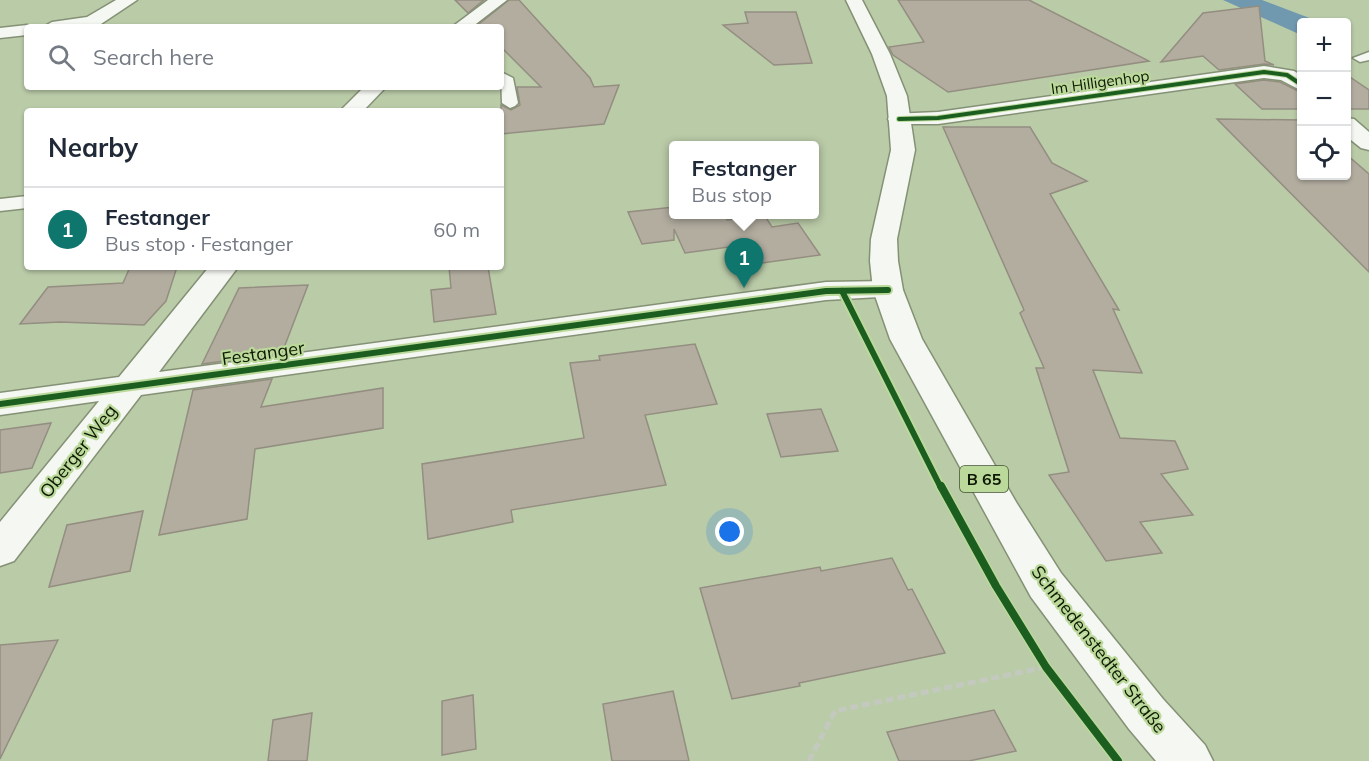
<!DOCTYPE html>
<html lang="en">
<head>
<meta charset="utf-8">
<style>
	body { margin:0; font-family:Mulish,sans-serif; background:#f6f6f7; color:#1f2937 }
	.controls { position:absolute; right:18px; top:18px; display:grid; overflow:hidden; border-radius:6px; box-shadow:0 2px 4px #0004 }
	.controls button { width:54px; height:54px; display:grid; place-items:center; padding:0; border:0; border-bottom:2px solid #e0e1e3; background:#fff; color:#1f2937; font:30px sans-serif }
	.you { position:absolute; left:730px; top:532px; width:21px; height:21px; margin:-15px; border:4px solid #fff; border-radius:50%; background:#1a73e8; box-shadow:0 0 0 9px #1a73e833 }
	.badge { display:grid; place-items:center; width:39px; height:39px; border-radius:50%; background:#0f766e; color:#fff; font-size:20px; font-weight:700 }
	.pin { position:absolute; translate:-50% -50px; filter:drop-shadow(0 2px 3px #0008) }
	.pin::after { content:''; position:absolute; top:32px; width:21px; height:18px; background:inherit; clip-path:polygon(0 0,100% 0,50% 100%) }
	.popup { position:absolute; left:669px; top:141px; width:150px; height:78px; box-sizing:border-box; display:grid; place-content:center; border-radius:6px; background:#fff; filter:drop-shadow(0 2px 4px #0005); font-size:20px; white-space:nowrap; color:#747a83 }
	.popup b { font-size:22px; color:#1f2937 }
	.popup::after { content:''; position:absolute; left:50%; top:100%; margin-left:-12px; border:12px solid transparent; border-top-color:#fff }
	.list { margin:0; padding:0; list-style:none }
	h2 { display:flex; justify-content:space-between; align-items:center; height:78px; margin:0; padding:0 24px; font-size:26px }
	h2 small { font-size:20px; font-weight:400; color:#747a83 }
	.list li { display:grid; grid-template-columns:39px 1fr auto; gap:18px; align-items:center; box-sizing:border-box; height:84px; padding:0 24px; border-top:2px solid #e0e1e3 }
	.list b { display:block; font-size:22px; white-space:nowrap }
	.list p { margin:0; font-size:20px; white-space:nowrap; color:#747a83 }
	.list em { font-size:20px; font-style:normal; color:#747a83 }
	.icon { flex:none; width:33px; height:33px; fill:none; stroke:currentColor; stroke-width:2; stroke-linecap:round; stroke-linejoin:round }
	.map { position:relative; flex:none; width:1369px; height:761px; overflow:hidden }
	.search { position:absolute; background:#fff; box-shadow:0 2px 4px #0004; left:24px; top:24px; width:480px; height:66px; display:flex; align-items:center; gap:15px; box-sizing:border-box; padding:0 21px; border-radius:6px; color:#747a83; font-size:22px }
	.panel { position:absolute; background:#fff; box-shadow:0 2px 4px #0004; left:24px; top:108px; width:480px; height:162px; border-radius:6px }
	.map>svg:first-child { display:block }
	.water { fill:#7099b0 }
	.building { fill:#b3ada0; stroke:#948e81; stroke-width:1.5 }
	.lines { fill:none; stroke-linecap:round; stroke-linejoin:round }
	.lane-casing { stroke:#849175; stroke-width:3 }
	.street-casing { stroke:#849175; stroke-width:3 }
	.primary-casing { stroke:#849175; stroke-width:3 }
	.path { stroke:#c4c9bf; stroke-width:5; stroke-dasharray:8 4; stroke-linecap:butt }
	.lane { fill:#f5f7f2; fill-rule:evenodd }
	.street { fill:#f5f7f2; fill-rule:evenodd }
	.primary { fill:#f5f7f2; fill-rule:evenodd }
	.cycleway-far2-casing { stroke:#bbd99a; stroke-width:6 }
	.cycleway-far1-casing { stroke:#bbd99a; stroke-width:10 }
	.cycleway-casing { stroke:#bbd99a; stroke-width:11 }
	.cycleway-far2 { stroke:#1b5e20; stroke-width:4 }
	.cycleway-far1 { stroke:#1b5e20; stroke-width:6 }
	.cycleway { stroke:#1b5e20; stroke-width:8 }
	.labels { text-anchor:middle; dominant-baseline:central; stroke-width:4.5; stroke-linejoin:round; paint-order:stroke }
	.far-street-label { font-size:15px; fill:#0e1802; stroke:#bbd99a }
	.shield { fill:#bbd99a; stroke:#425230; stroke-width:1.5 }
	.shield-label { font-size:16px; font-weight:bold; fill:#0e1802 }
	.street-label { font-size:18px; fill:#0e1802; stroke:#bbd99a }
</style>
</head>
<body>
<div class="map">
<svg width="1369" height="761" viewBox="0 0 1369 761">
	<rect width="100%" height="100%" fill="#bacba8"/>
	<polygon class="water" points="1223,0 1262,0 1320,22 1302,22 1301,35"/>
	<g class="building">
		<polygon points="455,0 484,0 468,13"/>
		<polygon points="509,0 519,0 590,78 594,87 619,85 604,124 501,134 501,105 511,110 520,105 517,87 541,87 501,47 501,27 482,27 479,24"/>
		<polygon points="898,0 1029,0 1149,61 948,92 893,55 889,47 924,42"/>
		<polygon points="1259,6 1265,61 1274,65 1264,64 1219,70 1203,56 1161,62 1203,13"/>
		<polygon points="745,12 796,12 812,63 774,65 723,25 748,23"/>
		<polygon points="1347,75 1369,90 1369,109 1347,109"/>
		<polygon points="1264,80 1280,82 1302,93 1302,109 1262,109 1235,84"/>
		<polygon points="1217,119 1302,120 1302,176 1347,176 1347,155 1369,174 1369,272"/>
		<polygon points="943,127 1030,127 1052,163 1087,181 1050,194 1119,310 1113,309 1142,373 1093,370 1120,438 1175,441 1188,469 1161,474 1193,515 1140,522 1162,553 1106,561 1049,475 1069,472 1036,368 1044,368 1020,313 1024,310"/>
		<polygon points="674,207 674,214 723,214 727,220 765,216 772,227 798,223 820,255 747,265 736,246 685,253 674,229 674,240 642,244 628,212"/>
		<polygon points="130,267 177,267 166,301 144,325 60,322 20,324 48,287 123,283"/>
		<polygon points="449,267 488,267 496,314 434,322 431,290 451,288"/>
		<polygon points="308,285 282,353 202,364 239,288"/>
		<polygon points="695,344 717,404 645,415 666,485 511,510 513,522 428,539 422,464 584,438 570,363 600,360 599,356"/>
		<polygon points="272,379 261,407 383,388 383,428 255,449 247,519 159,535 193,390"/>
		<polygon points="821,409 838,451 781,457 767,414"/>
		<polygon points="51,423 32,468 0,473 0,430"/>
		<polygon points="143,511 130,571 49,587 67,525"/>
		<polygon points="892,558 908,590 912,589 945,653 799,683 800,686 732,699 700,588 820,567 821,571"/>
		<polygon points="58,640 0,759 0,645"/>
		<polygon points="673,691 689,761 612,761 603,704"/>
		<polygon points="473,695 476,749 442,755 442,701"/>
		<polygon points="994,710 1016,751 969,761 899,761 887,732"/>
		<polygon points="312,713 307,761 268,761 273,720"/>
	</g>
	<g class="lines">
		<defs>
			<g id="lane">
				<polygon points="1369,52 1369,60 1360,62 1353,58"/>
				<polygon points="501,72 513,78 518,103 515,106 510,108 502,103"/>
				<polygon points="27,196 27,208 0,211 0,199"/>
			</g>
			<g id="street">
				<polygon points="116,0 137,0 98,26 43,27 52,22 87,17"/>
				<polygon points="488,0 507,0 472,27 452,27"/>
				<polygon points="27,25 34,27 27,27 27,35 0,38 0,28"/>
				<polygon points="1264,66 1294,71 1302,76 1302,91 1281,80 1264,78 938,124 891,124 888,119 891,114 938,112"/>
				<polygon points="364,87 386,87 363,111 340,111"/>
				<polygon points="1346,118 1354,119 1369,132 1369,150 1361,148 1346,136"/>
				<polygon points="209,267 238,267 159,372 826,282 888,281 898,284 903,290 898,296 826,300 141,395 14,561 0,566 0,522 99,401 0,415 0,393 119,377"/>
			</g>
			<polygon id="primary" points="846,0 862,0 890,54 907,96 915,150 897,239 898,261 903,290 922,339 1016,502 1061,573 1163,699 1205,745 1213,761 1156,761 1129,729 1031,597 890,339 873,290 870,261 871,239 891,150 887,96 872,54"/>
		</defs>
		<use href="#lane" class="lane-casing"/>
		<use href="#street" class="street-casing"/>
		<use href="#primary" class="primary-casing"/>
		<polyline class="path" points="809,761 835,711 1046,667"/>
		<use href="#lane" class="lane"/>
		<use href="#street" class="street"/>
		<use href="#primary" class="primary"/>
		<defs>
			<polyline id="cycleway-far2" points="899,119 938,118 1264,72 1287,75 1302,85"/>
			<g id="cycleway-far1">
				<polyline points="842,291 941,488"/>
				<polyline points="0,404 826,291 888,290"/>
			</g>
			<polyline id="cycleway" points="941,486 996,586 1046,667 1118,761"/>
		</defs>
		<use href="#cycleway-far2" class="cycleway-far2-casing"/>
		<use href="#cycleway-far1" class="cycleway-far1-casing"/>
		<use href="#cycleway" class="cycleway-casing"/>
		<use href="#cycleway-far2" class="cycleway-far2"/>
		<use href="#cycleway-far1" class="cycleway-far1"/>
		<use href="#cycleway" class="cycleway"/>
	</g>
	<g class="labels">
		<g class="far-street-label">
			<text transform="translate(1100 82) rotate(-8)">Im Hilligenhop</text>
		</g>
		<rect class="shield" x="960" y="466" width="48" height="26" rx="4.5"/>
		<g class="shield-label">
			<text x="984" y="479">B 65</text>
		</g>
		<g class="street-label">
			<text transform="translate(263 353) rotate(-8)">Festanger</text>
			<text transform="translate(78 451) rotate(-52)">Oberger Weg</text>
			<text transform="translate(1099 649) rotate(52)">Schmedenstedter Straße</text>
		</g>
	</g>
</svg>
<div class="controls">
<button>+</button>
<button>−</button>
<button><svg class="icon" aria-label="locate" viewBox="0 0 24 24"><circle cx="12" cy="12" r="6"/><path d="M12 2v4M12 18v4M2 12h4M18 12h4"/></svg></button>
</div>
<div class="you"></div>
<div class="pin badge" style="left:744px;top:288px">1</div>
<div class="popup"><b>Festanger</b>Bus stop</div>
<div class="search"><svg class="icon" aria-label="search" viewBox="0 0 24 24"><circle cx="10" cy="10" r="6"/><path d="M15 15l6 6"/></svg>Search here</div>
<section class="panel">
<h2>Nearby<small></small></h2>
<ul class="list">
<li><span class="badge">1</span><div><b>Festanger</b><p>Bus stop · Festanger</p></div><em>60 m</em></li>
</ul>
</section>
</div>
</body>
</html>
